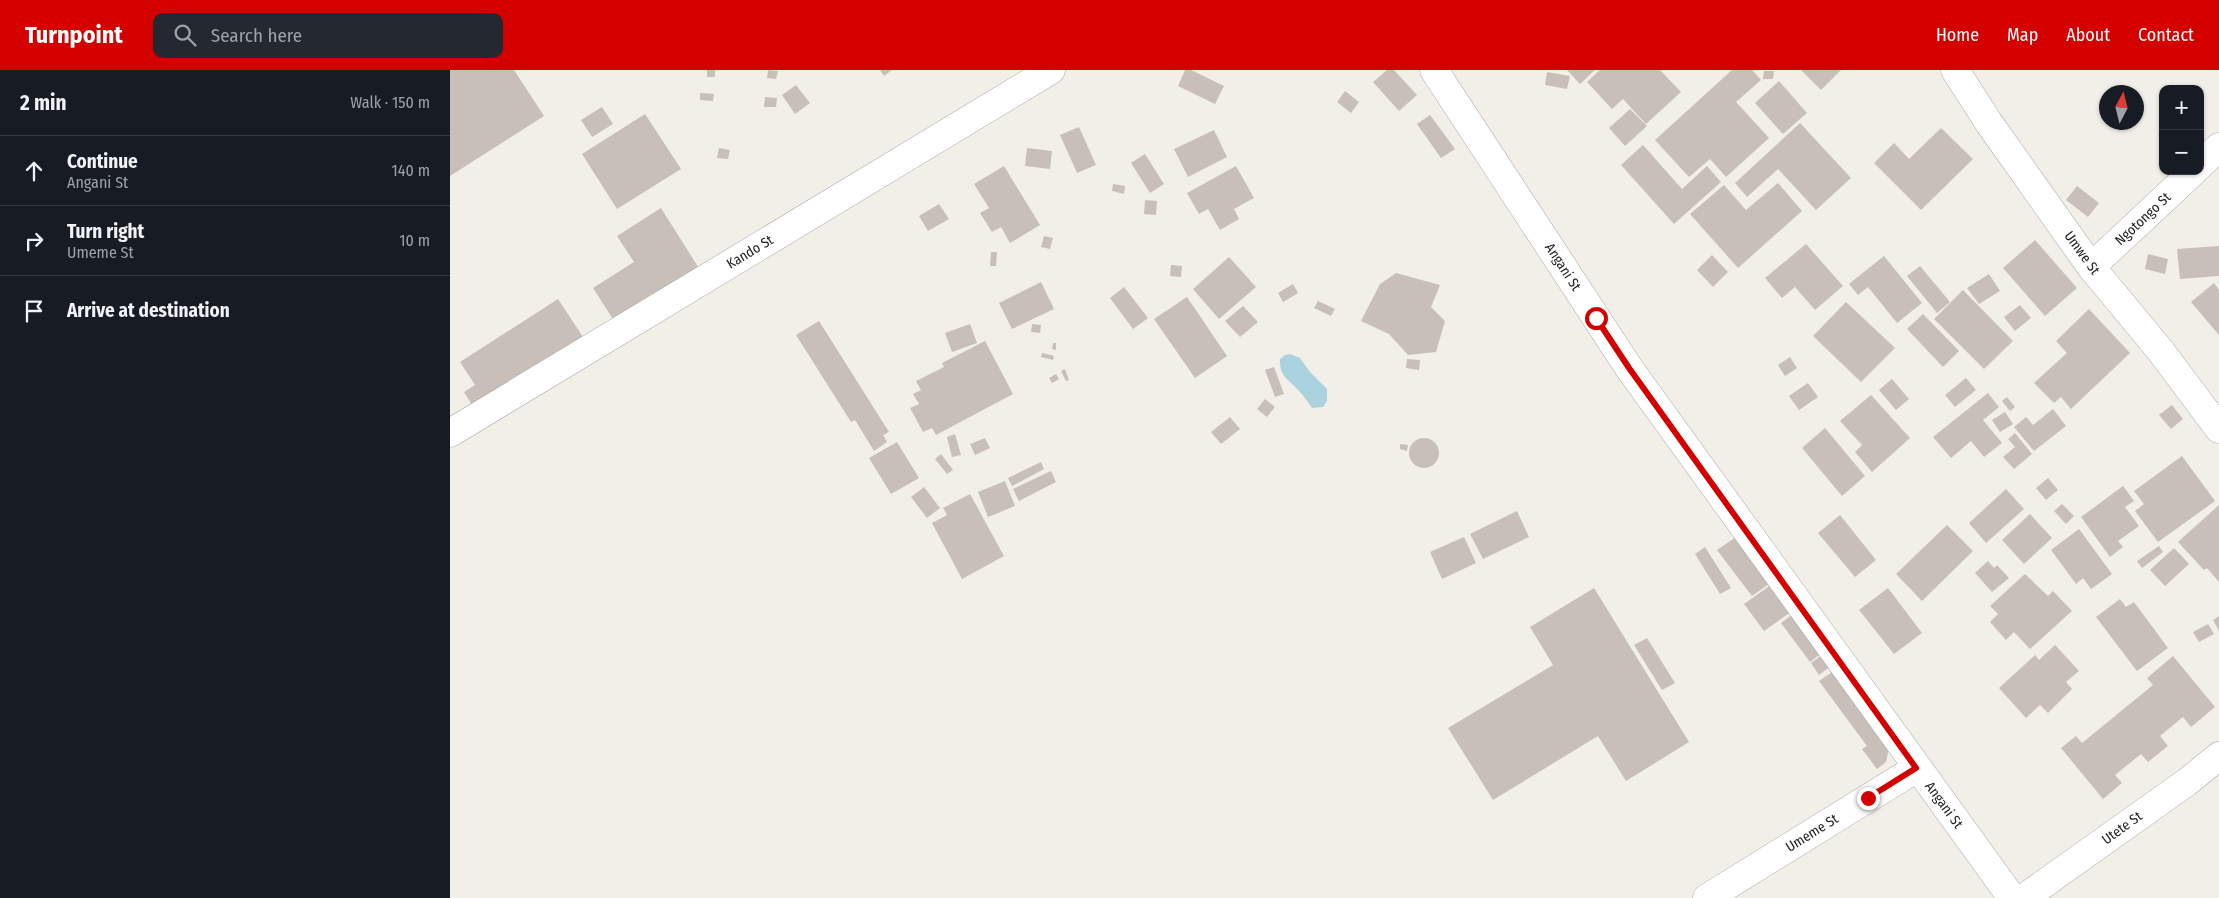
<!DOCTYPE html>
<html lang="en">
<head>
<meta charset="utf-8">
<style>
	body { margin:0; font-family:"Fira Sans Condensed",sans-serif; background:#242831; color:#f1f3f6 }
	.controls { position:absolute; right:15px; top:15px; display:grid; overflow:hidden; border-radius:10px; box-shadow:0 1px 4px #0004 }
	.controls button { width:45px; height:45px; display:grid; place-items:center; padding:0; border:0; border-bottom:1px solid #363941; background:#171b24; color:#f1f3f6; font:25px sans-serif }
	.compass { position:absolute; left:1649px; top:15px; width:45px; height:45px; border-radius:50%; background:#171b24; box-shadow:0 1px 4px #0004; rotate:7deg }
	.stop { position:absolute; width:15px; height:15px; margin:-11px; border:4px solid #d40000; border-radius:50%; background:#fff }
	.stop.end { background:#d40000; border-color:#fff; box-shadow:0 1px 5px #0008 }
	.list { margin:0; padding:0; list-style:none }
	h2 { display:flex; justify-content:space-between; align-items:center; height:65px; margin:0; padding:0 20px; font-size:21px }
	h2 small { font-size:16px; font-weight:400; color:#9ea1a6 }
	.list li { display:grid; grid-template-columns:32px 1fr auto; gap:15px; align-items:center; box-sizing:border-box; height:70px; padding:0 20px; border-top:1px solid #363941 }
	.list b { display:block; font-size:19px; white-space:nowrap }
	.list p { margin:0; font-size:16px; white-space:nowrap; color:#9ea1a6 }
	.list em { font-size:16px; font-style:normal; color:#9ea1a6 }
	.icon { flex:none; width:28px; height:28px; fill:none; stroke:currentColor; stroke-width:2; stroke-linecap:round; stroke-linejoin:round }
	.map { position:relative; flex:none; width:1769px; height:828px; overflow:hidden }
	header { display:flex; align-items:center; gap:30px; box-sizing:border-box; height:70px; padding:0 25px; background:#d40000; color:#fff }
	header strong { font-size:24px }
	nav { display:flex; gap:28px; margin-inline-start:auto; font-size:18px }
	.search { width:350px; height:45px; background:#242831; display:flex; align-items:center; gap:12px; box-sizing:border-box; padding:0 18px; border-radius:10px; color:#9ea1a6; font-size:19px }
	main { display:flex }
	aside { flex:1; background:#171b24 }
	.map>svg:first-child { display:block }
	.water { fill:#aad3df }
	.building { fill:#c7bfb8 }
	.lines { fill:none; stroke-linecap:round; stroke-linejoin:round }
	.minor-casing { stroke:#a9a9a9; stroke-width:29 }
	.tertiary-casing { stroke:#a9a9a9; stroke-width:29 }
	.minor { stroke:#fff; stroke-width:28 }
	.tertiary { stroke:#fff; stroke-width:28 }
	.route { stroke:#d40000; stroke-width:6 }
	.labels { text-anchor:middle; dominant-baseline:central; stroke-width:4; stroke-linejoin:round; paint-order:stroke }
	.street-label { font-size:14px; fill:#222; stroke:#fff }
</style>
</head>
<body>
<header>
<strong>Turnpoint</strong>
<div class="search"><svg class="icon" aria-label="search" viewBox="0 0 24 24"><circle cx="10" cy="10" r="6"/><path d="M15 15l6 6"/></svg>Search here</div>
<nav><a>Home</a><a>Map</a><a>About</a><a>Contact</a></nav>
</header>
<main>
<aside>
<h2>2 min<small>Walk · 150 m</small></h2>
<ul class="list">
<li><svg class="icon" aria-label="ahead" viewBox="0 0 24 24"><path d="M12 20V5M6 11l6-6 6 6"/></svg><div><b>Continue</b><p>Angani St</p></div><em>140 m</em></li>
<li><svg class="icon" aria-label="right" viewBox="0 0 24 24"><path d="M7 20v-9h11M14 6l5 5-5 5"/></svg><div><b>Turn right</b><p>Umeme St</p></div><em>10 m</em></li>
<li><svg class="icon" aria-label="arrive" viewBox="0 0 24 24"><path d="M6 21V4h12l-3 4 3 4H6"/></svg><div><b>Arrive at destination</b></div></li>
</ul>
</aside>
<div class="map">
<svg width="1769" height="828" viewBox="0 0 1769 828">
	<rect width="100%" height="100%" fill="#f2efe9"/>
	<path class="water" d="M840 284 850 288 860 302 877 319V331L873 337 862 338C858 333 855 327 850 322 840 310 829 307 830 289L835 285Z"/>
	<g class="building">
		<polygon points="0,0 64,0 94,46 0,106"/>
		<rect x="257" y="0" width="8" height="7"/>
		<polygon points="318,0 328,1 326,9 317,8"/>
		<polygon points="430,0 442,0 434,6"/>
		<polygon points="735,0 741,0 774,16 765,34 728,16"/>
		<polygon points="937,0 944,0 967,25 949,41 923,12"/>
		<polygon points="1117,0 1145,0 1130,14"/>
		<polygon points="1150,0 1210,0 1231,22 1196,54 1173,29 1162,39 1137,12"/>
		<polygon points="1282,0 1302,0 1311,10 1286,32 1319,68 1276,107 1260,89 1239,107 1205,70"/>
		<polygon points="1351,0 1391,0 1371,20"/>
		<polygon points="1314,1 1324,1 1323,9 1313,9"/>
		<polygon points="1097,2 1120,6 1117,19 1095,15"/>
		<polygon points="1329,11 1357,43 1333,64 1305,33"/>
		<polygon points="346,15 360,33 345,44 332,25"/>
		<polygon points="895,21 909,32 901,43 887,32"/>
		<polygon points="250,23 264,24 263,31 250,30"/>
		<polygon points="315,27 327,28 326,37 314,37"/>
		<polygon points="152,37 163,54 142,67 131,50"/>
		<polygon points="1180,39 1197,56 1175,76 1159,58"/>
		<polygon points="195,44 231,99 167,139 132,84"/>
		<polygon points="980,45 1005,79 991,88 967,54"/>
		<polygon points="1350,53 1401,108 1366,140 1328,99 1297,127 1285,113"/>
		<polygon points="629,57 646,95 627,103 610,65"/>
		<polygon points="1491,58 1523,89 1471,140 1424,93 1444,73 1459,89"/>
		<polygon points="764,60 777,87 738,107 724,79"/>
		<polygon points="1193,75 1232,119 1257,96 1271,112 1224,154 1171,95"/>
		<polygon points="269,78 280,80 278,89 267,88"/>
		<polygon points="577,78 602,81 600,99 575,96"/>
		<polygon points="695,84 714,114 700,123 681,93"/>
		<polygon points="554,96 590,155 560,173 551,157 542,162 530,143 539,138 524,114"/>
		<polygon points="786,96 804,128 784,139 789,149 770,160 758,139 749,144 737,123"/>
		<polygon points="1328,113 1352,141 1288,198 1240,144 1274,115 1296,140"/>
		<polygon points="663,114 675,116 674,124 662,121"/>
		<polygon points="1627,116 1649,133 1638,147 1616,130"/>
		<polygon points="695,130 707,131 706,145 694,144"/>
		<polygon points="489,134 499,149 478,161 469,146"/>
		<polygon points="211,138 250,200 166,254 143,218 184,192 167,166"/>
		<polygon points="594,166 603,168 600,179 591,177"/>
		<polygon points="1585,170 1627,218 1595,246 1553,198"/>
		<polygon points="1356,174 1393,216 1365,240 1345,217 1332,228 1315,208"/>
		<polygon points="1769,176 1769,206 1730,209 1727,179"/>
		<polygon points="541,182 547,182 546,196 540,196"/>
		<polygon points="1698,184 1718,189 1715,204 1695,199"/>
		<polygon points="1262,185 1278,202 1263,217 1247,200"/>
		<polygon points="1434,186 1472,233 1447,253 1418,217 1408,225 1399,214"/>
		<polygon points="779,187 806,217 769,249 743,219"/>
		<polygon points="721,195 732,196 731,207 720,206"/>
		<polygon points="1470,196 1500,232 1487,243 1457,206"/>
		<polygon points="946,203 990,215 981,237 995,251 986,282 958,285 939,264 911,251 930,214"/>
		<polygon points="1539,204 1550,221 1529,234 1517,218"/>
		<polygon points="591,212 604,239 562,259 549,233"/>
		<polygon points="1764,213 1769,220 1769,265 1741,232"/>
		<polygon points="843,214 848,223 833,232 828,223"/>
		<polygon points="674,217 698,248 683,259 660,228"/>
		<polygon points="1513,220 1563,271 1534,299 1484,249"/>
		<polygon points="737,227 777,286 745,308 704,249"/>
		<polygon points="108,229 135,270 25,340 14,322 25,315 10,292"/>
		<polygon points="868,231 885,239 881,246 864,238"/>
		<polygon points="1396,232 1445,278 1411,312 1363,266"/>
		<polygon points="1570,235 1581,248 1565,261 1554,247"/>
		<polygon points="793,236 808,252 790,267 775,251"/>
		<polygon points="1639,239 1680,283 1621,339 1611,327 1604,333 1584,313 1617,283 1606,271"/>
		<polygon points="1473,244 1509,281 1493,297 1457,259"/>
		<polygon points="369,251 439,362 433,365 437,372 424,381 405,350 401,352 346,265"/>
		<polygon points="520,254 527,273 502,282 495,263"/>
		<polygon points="582,254 591,255 590,263 581,262"/>
		<polygon points="535,271 563,324 486,365 482,358 473,362 460,338 469,334 463,324 471,320 466,311 494,297 492,293"/>
		<polygon points="603,273 606,273 606,280 602,279"/>
		<polygon points="592,283 604,286 603,290 591,287"/>
		<polygon points="1340,287 1347,298 1335,306 1328,295"/>
		<polygon points="957,289 970,290 969,300 956,298"/>
		<polygon points="824,297 834,324 825,327 815,300"/>
		<polygon points="615,299 619,310 616,311 611,301"/>
		<polygon points="606,304 609,309 602,313 599,308"/>
		<polygon points="1516,308 1526,320 1505,337 1495,325"/>
		<polygon points="1442,309 1459,329 1446,340 1429,320"/>
		<polygon points="1358,313 1368,327 1349,340 1339,326"/>
		<polygon points="1538,323 1549,337 1533,350 1552,373 1534,387 1521,371 1501,388 1483,367"/>
		<polygon points="1421,325 1460,368 1422,402 1405,382 1412,375 1390,351"/>
		<polygon points="1557,327 1565,337 1560,341 1552,331"/>
		<polygon points="815,329 825,337 817,347 807,339"/>
		<polygon points="1722,335 1733,349 1721,359 1709,345"/>
		<polygon points="1603,339 1616,356 1584,381 1564,357 1576,347 1583,355"/>
		<polygon points="1555,342 1563,354 1550,362 1542,350"/>
		<polygon points="780,347 790,359 771,374 761,362"/>
		<polygon points="1375,358 1415,406 1392,426 1352,378"/>
		<polygon points="1565,363 1582,384 1564,399 1553,387 1565,377 1558,369"/>
		<polygon points="505,364 511,385 502,387 497,367"/>
		<polygon points="535,368 540,378 525,385 520,374"/>
		<circle cx="974" cy="383" r="15"/>
		<polygon points="447,372 469,408 441,424 419,388"/>
		<polygon points="950,374 958,375 957,381 950,379"/>
		<polygon points="491,384 503,400 497,404 485,389"/>
		<polygon points="1732,386 1765,431 1708,472 1685,441 1694,434 1684,421"/>
		<polygon points="591,392 594,399 562,416 558,408"/>
		<polygon points="601,401 606,412 569,431 563,419"/>
		<polygon points="1598,408 1608,420 1596,430 1586,418"/>
		<polygon points="555,411 565,436 538,447 528,422"/>
		<polygon points="1673,416 1684,431 1675,437 1689,456 1668,471 1673,477 1660,487 1631,447"/>
		<polygon points="474,417 490,438 477,448 461,427"/>
		<polygon points="1556,419 1574,439 1536,473 1519,453"/>
		<polygon points="520,424 554,486 512,509 482,453 497,445 493,438"/>
		<polygon points="1612,434 1624,446 1616,454 1604,441"/>
		<polygon points="1769,435 1769,512 1757,498 1754,500 1728,472"/>
		<polygon points="1067,441 1079,467 1033,489 1020,464"/>
		<polygon points="1580,444 1602,468 1574,494 1552,470"/>
		<polygon points="1390,445 1426,490 1405,507 1368,463"/>
		<polygon points="1497,455 1523,481 1472,531 1446,504"/>
		<polygon points="1629,459 1662,504 1641,519 1633,508 1626,514 1601,480"/>
		<polygon points="1289,465 1323,511 1302,526 1267,480"/>
		<polygon points="1014,467 1026,493 992,509 980,482"/>
		<polygon points="1709,476 1713,482 1692,498 1687,491"/>
		<polygon points="1255,477 1281,518 1270,524 1245,484"/>
		<polygon points="1724,478 1739,494 1715,516 1700,500"/>
		<polygon points="1538,491 1544,498 1547,495 1559,508 1542,522 1525,503"/>
		<polygon points="1575,504 1598,526 1603,521 1622,541 1580,579 1564,562 1556,570 1540,552 1548,544 1540,536"/>
		<polygon points="1325,512 1345,539 1314,561 1294,534"/>
		<polygon points="1144,518 1239,672 1176,711 1148,666 1043,730 998,658 1103,595 1080,557"/>
		<polygon points="1438,518 1472,563 1444,584 1409,540"/>
		<polygon points="1670,529 1676,537 1684,532 1718,578 1687,601 1646,547"/>
		<polygon points="1347,541 1376,580 1360,592 1331,553"/>
		<polygon points="1769,546 1769,561 1763,550"/>
		<polygon points="1758,554 1764,564 1749,572 1743,562"/>
		<polygon points="1197,568 1225,613 1212,620 1184,575"/>
		<polygon points="1605,575 1629,601 1616,612 1622,619 1598,643 1590,635 1576,648 1549,618 1585,585 1589,590"/>
		<polygon points="1376,582 1385,593 1369,605 1361,593"/>
		<polygon points="1723,586 1765,637 1741,657 1733,647 1710,666 1718,676 1698,692 1691,684 1665,705 1672,713 1653,729 1611,678 1626,666 1632,673 1703,615 1697,608"/>
		<polygon points="1388,598 1441,669 1436,692 1427,699 1412,679 1417,676 1369,611"/>
	</g>
	<g class="lines">
		<defs>
			<g id="minor">
				<polyline points="1505,0 1539,53 1641,197 1710,280 1769,359"/>
				<polyline points="1750,95 1769,77"/>
				<polyline points="1641,197 1744,101"/>
				<polyline points="0,363 601,0"/>
				<polyline points="1257,828 1467,698"/>
				<polyline points="1574,828 1737,712 1769,686"/>
			</g>
			<polyline id="tertiary" points="984,0 1179,298 1562,828"/>
		</defs>
		<use href="#minor" class="minor-casing"/>
		<use href="#tertiary" class="tertiary-casing"/>
		<use href="#minor" class="minor"/>
		<use href="#tertiary" class="tertiary"/>
	</g>
	<g class="lines">
		<polyline class="route" points="1146,248 1179,298 1466,698 1418,728"/>
	</g>
	<g class="labels">
		<g class="street-label">
			<text transform="translate(1693 149) rotate(-43)">Ngotongo St</text>
			<text transform="translate(300 182) rotate(-31)">Kando St</text>
			<text transform="translate(1632 183) rotate(54)">Umwe St</text>
			<text transform="translate(1113 197) rotate(57)">Angani St</text>
			<text transform="translate(1494 735) rotate(54)">Angani St</text>
			<text transform="translate(1672 758) rotate(-36)">Utete St</text>
			<text transform="translate(1362 763) rotate(-32)">Umeme St</text>
		</g>
	</g>
</svg>
<div class="controls">
<button>+</button>
<button>−</button>
</div>
<svg class="compass" viewBox="-18 -18 36 36"><path d="M0-13l5 13h-10z" fill="#e53935"/><path d="M0 13l5-13h-10z" fill="#9ea1a6"/></svg>
<div class="stop" style="left:1146px;top:248px"></div>
<div class="stop end" style="left:1418px;top:728px"></div>
</div>
</main>
</body>
</html>
